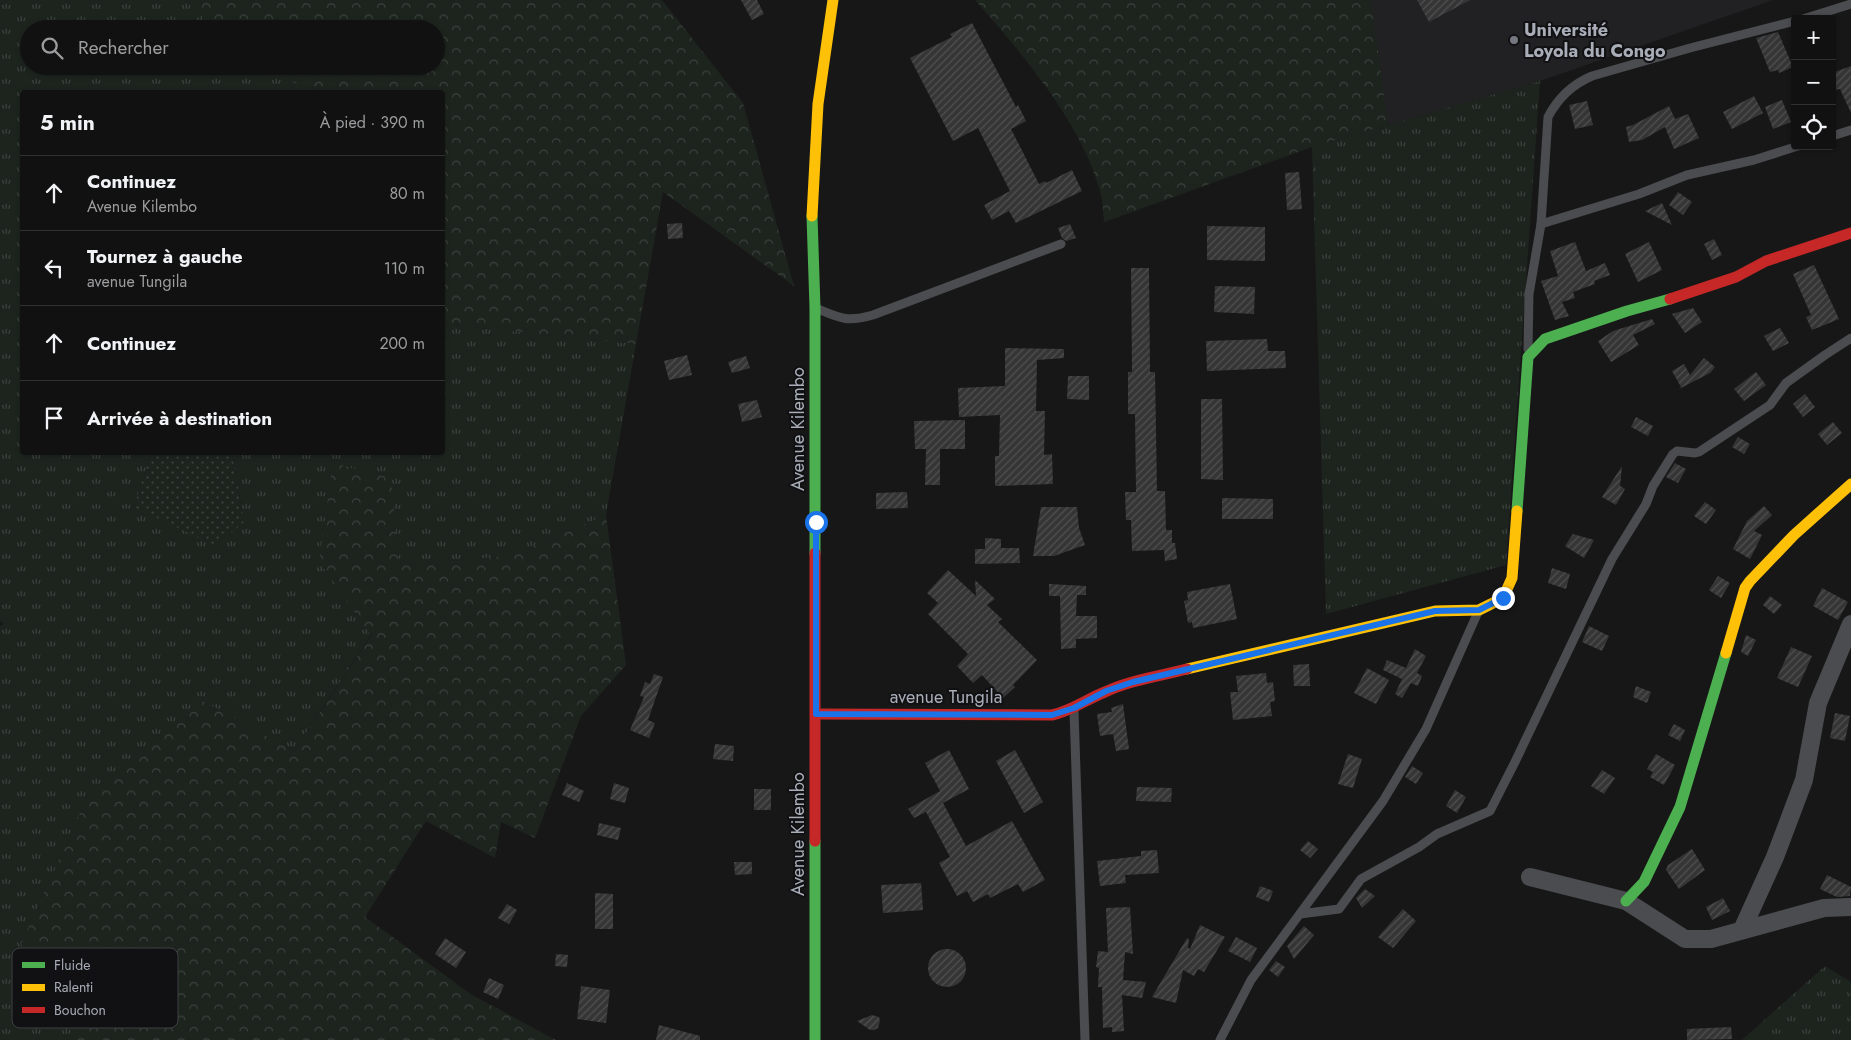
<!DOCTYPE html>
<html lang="fr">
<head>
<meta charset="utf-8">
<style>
	body { margin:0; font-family:Jost,sans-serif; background:#1e1f1f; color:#f1f3f6 }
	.controls { position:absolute; right:15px; top:15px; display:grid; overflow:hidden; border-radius:5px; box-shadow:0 1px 4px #0004 }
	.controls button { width:45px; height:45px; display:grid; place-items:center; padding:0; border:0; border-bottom:1px solid #303131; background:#111; color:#f1f3f6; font:25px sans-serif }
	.stop { position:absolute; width:15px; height:15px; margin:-11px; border:4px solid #1a73e8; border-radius:50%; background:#fff }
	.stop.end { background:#1a73e8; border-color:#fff; box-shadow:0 1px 5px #0008 }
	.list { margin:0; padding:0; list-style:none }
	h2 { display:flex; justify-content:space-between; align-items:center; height:65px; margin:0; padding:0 20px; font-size:21px }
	h2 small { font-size:16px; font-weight:400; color:#9c9d9f }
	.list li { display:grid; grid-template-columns:32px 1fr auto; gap:15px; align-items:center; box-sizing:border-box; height:75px; padding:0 20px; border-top:1px solid #303131 }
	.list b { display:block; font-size:19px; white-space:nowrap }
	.list p { margin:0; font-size:16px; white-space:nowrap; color:#9c9d9f }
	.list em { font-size:16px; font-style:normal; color:#9c9d9f }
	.icon { flex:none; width:28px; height:28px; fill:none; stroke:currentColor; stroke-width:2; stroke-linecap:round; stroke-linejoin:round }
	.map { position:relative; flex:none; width:1851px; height:1040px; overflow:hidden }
	.search { position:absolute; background:#111; box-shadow:0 1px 4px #0004; left:20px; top:20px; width:425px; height:55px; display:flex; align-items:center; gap:12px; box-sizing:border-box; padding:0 18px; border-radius:28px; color:#9c9d9f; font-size:19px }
	.panel { position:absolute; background:#111; box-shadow:0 1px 4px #0004; left:20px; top:90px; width:425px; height:365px; border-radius:5px }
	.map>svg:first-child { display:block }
	.built { fill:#212123 }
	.grass { fill:url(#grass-tufts) }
	.forest { fill:url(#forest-crowns) }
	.garden { fill:url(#garden-dots) }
	.building { fill:url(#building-hatch) }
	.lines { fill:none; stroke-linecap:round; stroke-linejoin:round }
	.lane { stroke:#4b4c50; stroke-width:9 }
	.street { stroke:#4b4c50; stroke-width:18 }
	.fast { stroke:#4caf50; stroke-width:11 }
	.slow { stroke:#ffc107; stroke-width:11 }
	.jam { stroke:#c62828; stroke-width:11 }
	.route { stroke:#1a73e8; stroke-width:6 }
	.poi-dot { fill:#757880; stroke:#111113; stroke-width:2 }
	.labels { text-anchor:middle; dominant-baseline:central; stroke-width:4; stroke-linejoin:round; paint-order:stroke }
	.poi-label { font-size:18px; font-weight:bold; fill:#a8adb8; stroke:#111113; text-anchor:start }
	.street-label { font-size:18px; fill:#a8adb8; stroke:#111113 }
	.key { fill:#111113; stroke:#3e4045; stroke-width:1 }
	.key-label { font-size:14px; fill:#a8adb8 }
</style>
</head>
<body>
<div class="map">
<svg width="1851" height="1040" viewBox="0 0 1851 1040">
	<defs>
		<pattern id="grass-tufts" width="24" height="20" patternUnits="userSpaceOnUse" patternTransform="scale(1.25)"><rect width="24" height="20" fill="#1d241e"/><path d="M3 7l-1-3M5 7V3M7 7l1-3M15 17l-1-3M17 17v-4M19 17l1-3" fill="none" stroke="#3b413d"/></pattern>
		<pattern id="forest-crowns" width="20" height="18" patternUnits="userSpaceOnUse" patternTransform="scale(1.25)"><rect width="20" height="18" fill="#1d241e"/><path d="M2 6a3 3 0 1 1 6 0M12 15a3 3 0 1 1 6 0" fill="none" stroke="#3b413d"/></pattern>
		<pattern id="garden-dots" width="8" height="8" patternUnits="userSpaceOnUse" patternTransform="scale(1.25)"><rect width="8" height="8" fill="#1d241e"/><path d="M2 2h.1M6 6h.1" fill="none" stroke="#3b413d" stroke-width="1.8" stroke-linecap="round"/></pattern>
		<pattern id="building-hatch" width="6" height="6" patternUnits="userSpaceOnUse" patternTransform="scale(1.25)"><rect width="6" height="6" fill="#353536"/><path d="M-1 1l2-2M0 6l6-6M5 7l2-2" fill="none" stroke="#4f5051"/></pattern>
	</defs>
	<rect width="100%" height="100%" fill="#171717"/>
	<polygon class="built" points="1365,0 1773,0 1540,81 1388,125"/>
	<g class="grass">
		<polygon points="0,0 201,0 204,29 29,29 29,66 232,66 329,92 22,92 22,452 151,453 134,507 244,522 232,453 442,452 443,324 636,344 606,515 510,556 399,565 390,478 319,561 371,635 294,751 203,701 76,1033 76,1040 0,1040 0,626 4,624 0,621"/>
		<polygon points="1540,81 1506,565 1326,614 1312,147"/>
		<polygon points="1825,966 1851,982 1851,1040 1742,1040"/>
	</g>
	<g class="forest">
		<polygon points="201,0 662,0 743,103 794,286 663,192 636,344 443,324 442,92 329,92 232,66 436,66 436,29 204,29"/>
		<path d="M975 0H1371L1388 125 1312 147 1104 222C1103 211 1103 199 1099 188 1081 122 1020 51 975 0Z"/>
		<polygon points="333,463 391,478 399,565 510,556 606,515 626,665 581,716 535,838 501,822 495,858 426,821 365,917 472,995 556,1040 76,1040 76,1033 21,944 86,800 203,701 294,751 371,636 319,561"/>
	</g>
	<polygon class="garden" points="151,453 232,453 244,522 216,546 134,507"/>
	<g class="building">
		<polygon points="741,0 757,0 764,14 752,20"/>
		<polygon points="1417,0 1470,0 1429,22"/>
		<polygon points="972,23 1016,107 1018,105 1026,121 1011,129 1039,184 1045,181 1046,183 1072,170 1082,191 1016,223 1009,211 992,220 984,205 1010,191 978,128 953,141 910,58 952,37 950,34"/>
		<polygon points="1778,32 1793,67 1779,73 1778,70 1770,72 1756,38"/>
		<polygon points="1851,66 1851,113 1840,89 1835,90 1832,84 1832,73"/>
		<polygon points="1754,96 1763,113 1732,129 1723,112"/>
		<polygon points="1782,100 1791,122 1773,129 1765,107"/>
		<polygon points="1587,101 1593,125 1575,129 1569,105"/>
		<polygon points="1669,106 1675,119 1688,114 1699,138 1674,149 1665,127 1642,140 1629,142 1626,127 1633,125"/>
		<polygon points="1299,172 1302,209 1287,210 1285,173"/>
		<polygon points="1678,192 1692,202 1683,215 1669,205"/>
		<polygon points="1662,203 1672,225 1645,211"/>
		<polygon points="682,223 683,238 668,239 667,224"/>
		<polygon points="1070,224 1076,238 1066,241 1062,238 1058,228"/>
		<polygon points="1207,226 1265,227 1265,261 1207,260"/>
		<polygon points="1714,239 1722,255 1712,260 1704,244"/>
		<polygon points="1575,242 1586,271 1605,263 1610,275 1594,281 1595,284 1573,292 1575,298 1562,302 1569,316 1555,320 1541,281 1558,276 1550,251"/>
		<polygon points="1649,242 1662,270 1638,282 1625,254"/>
		<polygon points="1814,265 1839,319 1812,330 1806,317 1811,315 1793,274"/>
		<polygon points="1131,268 1149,268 1150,372 1155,372 1157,491 1165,491 1166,530 1172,530 1172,543 1175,543 1177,559 1165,561 1164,550 1132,551 1131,520 1126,520 1125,492 1136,492 1135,414 1128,414 1128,372 1132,372"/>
		<polygon points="1215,286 1255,287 1254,314 1214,312"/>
		<polygon points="1693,308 1702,322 1685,333 1672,314"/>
		<polygon points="1652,319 1655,324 1633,335 1639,345 1611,362 1598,341 1613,331"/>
		<polygon points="1780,328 1789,343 1773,351 1764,336"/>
		<polygon points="1267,339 1268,351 1285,351 1286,368 1207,371 1206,341"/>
		<polygon points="1005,348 1064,349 1064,358 1037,360 1036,411 1045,411 1044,455 1052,454 1053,484 995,486 995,456 999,456 1000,415 959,417 958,388 1005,386"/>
		<polygon points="687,355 692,375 669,380 664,361"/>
		<polygon points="746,356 750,368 732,373 728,362"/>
		<polygon points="1704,358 1715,367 1710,373 1679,389 1681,387 1672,371 1684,364 1690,375"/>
		<polygon points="1756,372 1766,385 1744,401 1734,389"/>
		<polygon points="1068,376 1089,376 1089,400 1067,399"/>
		<polygon points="1805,394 1815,407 1803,417 1793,404"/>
		<polygon points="1201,399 1222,399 1223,480 1201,479"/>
		<polygon points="757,400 762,417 742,422 738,404"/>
		<polygon points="1636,417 1653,426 1648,436 1631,427"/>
		<polygon points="965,420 965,449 940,449 940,485 925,485 926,449 915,449 914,421"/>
		<polygon points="1833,422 1842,433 1827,445 1818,434"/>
		<polygon points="1738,437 1750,444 1744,454 1732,447"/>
		<polygon points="1675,463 1686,469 1678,483 1666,477"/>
		<polygon points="1622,466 1620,486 1625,489 1616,505 1602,497"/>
		<polygon points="907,492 908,508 876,509 876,493"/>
		<polygon points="1222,498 1273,499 1273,519 1222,519"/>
		<polygon points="1705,502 1716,510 1706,524 1694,516"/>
		<polygon points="1764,506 1772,515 1754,531 1762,535 1750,559 1733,549 1747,521"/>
		<polygon points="1041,507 1077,507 1079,528 1085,545 1054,556 1033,556"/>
		<polygon points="1573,534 1594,540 1584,558 1565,546"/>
		<polygon points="985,538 1001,539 1001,548 1019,548 1020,563 975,564 975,549 985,549"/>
		<polygon points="1552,568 1570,574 1566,589 1548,583"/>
		<polygon points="948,570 976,596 975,580 995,599 987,605 1002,619 998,622 1037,660 1013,685 1015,687 1003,698 982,675 973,683 957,666 968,654 928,614 938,603 927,593"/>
		<polygon points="1718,576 1730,583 1721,598 1709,590"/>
		<polygon points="1049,584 1086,586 1086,595 1077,595 1076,616 1097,616 1097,638 1076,639 1076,648 1061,649 1060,596 1049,596"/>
		<polygon points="1230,584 1237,619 1193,628 1192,622 1188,623 1184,601 1188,600 1187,592"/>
		<polygon points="1822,588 1848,602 1838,620 1813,606"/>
		<polygon points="1770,596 1782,605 1774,614 1763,605"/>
		<polygon points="1589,626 1609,636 1602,651 1582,642"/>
		<polygon points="1746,635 1756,640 1748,656 1741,652"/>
		<polygon points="1791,647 1812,656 1798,687 1777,678"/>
		<polygon points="1415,649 1426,656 1417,673 1422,676 1418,686 1411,683 1402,698 1395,694 1402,679 1383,670 1387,660 1406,668"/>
		<polygon points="1309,664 1310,686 1294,686 1293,665"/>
		<polygon points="1367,668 1389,680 1376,704 1354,693"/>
		<polygon points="1266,673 1267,683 1273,682 1275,701 1270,702 1272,716 1233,720 1230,692 1238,692 1236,676"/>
		<polygon points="654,674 663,677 648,720 655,723 649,738 630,730 644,697 640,696 645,682 650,684"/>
		<polygon points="1636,686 1651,692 1647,703 1633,697"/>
		<polygon points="1123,704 1129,749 1116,751 1113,734 1100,736 1097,714 1112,712 1111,708"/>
		<polygon points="1835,713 1850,716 1845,741 1830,738"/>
		<polygon points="1674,724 1685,730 1680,741 1668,735"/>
		<polygon points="715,744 734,746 733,761 713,759"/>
		<polygon points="949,750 969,789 943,803 966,846 1012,821 1045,880 1023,892 1018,884 990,898 988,894 973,902 967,891 957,896 939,863 950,857 926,812 914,818 908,809 940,791 925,763"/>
		<polygon points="1015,750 1043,802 1024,813 996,761"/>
		<polygon points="1348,754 1362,759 1353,788 1338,784"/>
		<polygon points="1656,754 1675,765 1664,785 1650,777 1653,772 1647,769"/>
		<polygon points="1412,766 1423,773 1416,784 1405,777"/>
		<polygon points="1602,770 1615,778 1604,794 1591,786"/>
		<polygon points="567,783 584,791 579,802 562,795"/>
		<polygon points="614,783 629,788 625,803 610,799"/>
		<polygon points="1137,787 1172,788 1171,802 1136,801"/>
		<rect x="754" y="789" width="17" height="21"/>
		<polygon points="1455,790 1466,797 1457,813 1446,806"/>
		<polygon points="599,823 621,828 618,840 597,835"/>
		<polygon points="1308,841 1318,849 1310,858 1300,850"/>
		<polygon points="1692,849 1705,870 1679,889 1666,870 1668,865"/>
		<polygon points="1157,850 1159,873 1125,875 1126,883 1100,886 1097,861 1141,856 1141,851"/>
		<polygon points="734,862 752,862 752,874 735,875"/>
		<polygon points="1827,875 1851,887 1850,896 1837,897 1820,889"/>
		<polygon points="921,883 923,910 883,913 881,885"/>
		<polygon points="1260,886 1273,891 1269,902 1256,897"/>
		<polygon points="1365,889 1375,896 1362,908 1356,898"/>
		<polygon points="595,893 613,894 613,929 595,929"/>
		<polygon points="1723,898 1730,911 1712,920 1706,907"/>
		<polygon points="507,904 517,910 509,924 498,918"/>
		<polygon points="1130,907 1133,954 1125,952 1123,980 1146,982 1142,998 1122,995 1124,1031 1112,1032 1112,1027 1103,1028 1102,987 1098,987 1099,968 1096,967 1098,951 1108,952 1106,908"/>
		<polygon points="1403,909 1416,921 1393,948 1378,937"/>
		<polygon points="1200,925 1225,937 1204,972 1198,969 1194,976 1183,970 1176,1003 1152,997 1187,938 1189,939 1188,948 1190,949"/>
		<polygon points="1304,926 1314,935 1294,959 1287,946"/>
		<polygon points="1236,937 1257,948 1250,962 1228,951"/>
		<polygon points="445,938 466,952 456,968 435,954"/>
		<circle cx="947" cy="968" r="19"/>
		<polygon points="556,954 568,955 567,967 555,966"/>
		<polygon points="1276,961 1285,967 1278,977 1269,970"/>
		<polygon points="489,978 504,985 498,999 483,992"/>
		<polygon points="581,986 610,990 606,1023 577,1019"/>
		<polygon points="872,1015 879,1017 880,1021 878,1028 874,1030 870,1030 857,1021"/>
		<polygon points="659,1025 700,1036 700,1040 656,1040"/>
		<polygon points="1731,1027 1732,1039 1687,1040 1687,1029"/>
	</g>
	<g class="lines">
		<g class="lane">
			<polyline points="1803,19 1851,4"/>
			<polyline points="1832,136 1851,130"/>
			<polyline points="1541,224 1639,194 1687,175 1754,160 1798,146"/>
			<path d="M818 309C842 319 848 322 873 315L1061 244"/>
			<path d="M1528 349 1529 294 1541 224 1548 117C1558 98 1573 84 1592 76L1690 48 1795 21"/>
			<polyline points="1074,711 1085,1040"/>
			<polyline points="1300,914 1339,909 1361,879 1419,847 1437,834 1490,811 1515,762 1612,559 1646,504 1653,486 1673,454 1677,451 1695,453 1699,452 1770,405 1786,383 1825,355 1851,338"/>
			<polyline points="1220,1040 1251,980 1383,801 1426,729 1478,612"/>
		</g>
		<g class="street">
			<polyline points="1530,877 1626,901 1685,939 1711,939 1824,908 1851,907"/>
			<polyline points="1742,930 1775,857 1804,780 1818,703 1851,624"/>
		</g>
		<g class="fast">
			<polyline points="812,216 815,308 815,553"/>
			<polyline points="1517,511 1528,357 1545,339 1627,311 1670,299"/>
			<polyline points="815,841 815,1040"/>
			<polyline points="1626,901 1644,882 1680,807 1726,653"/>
		</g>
		<g class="slow">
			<polyline points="812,216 818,104 833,0"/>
			<polyline points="1726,653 1745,588 1750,581 1794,535 1851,484"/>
			<polyline points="1187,669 1435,611 1479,610 1503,598 1512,578 1517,511"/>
		</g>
		<g class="jam">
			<polyline points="1670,299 1736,277 1766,261 1851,233"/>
			<polyline points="815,553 815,841"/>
			<path d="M816 714 1052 715C1071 711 1087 699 1105 692 1130 680 1160 676 1187 669"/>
		</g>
	</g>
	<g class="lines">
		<polyline class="route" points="816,522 816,714 1052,715 1074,708 1106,691 1133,682 1435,611 1479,610 1503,598"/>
	</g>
	<circle class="poi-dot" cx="1514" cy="40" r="5"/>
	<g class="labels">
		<g class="poi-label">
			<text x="1524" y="30">Université<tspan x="1524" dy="21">Loyola du Congo</tspan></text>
		</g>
		<g class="street-label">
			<text transform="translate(798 429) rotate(-90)">Avenue Kilembo</text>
			<text x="946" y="697">avenue Tungila</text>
			<text transform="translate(798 834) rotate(-90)">Avenue Kilembo</text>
		</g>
	</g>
	<rect x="12" y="948" width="166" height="80" rx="8" class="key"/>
	<rect x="22" y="962" width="23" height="6" fill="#4caf50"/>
	<rect x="22" y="984" width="23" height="7" fill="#ffc107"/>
	<rect x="22" y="1007" width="23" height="6" fill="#c62828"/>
	<g class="key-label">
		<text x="54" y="970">Fluide</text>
		<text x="54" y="992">Ralenti</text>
		<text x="54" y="1015">Bouchon</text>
	</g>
</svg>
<div class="controls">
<button>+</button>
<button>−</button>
<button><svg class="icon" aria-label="locate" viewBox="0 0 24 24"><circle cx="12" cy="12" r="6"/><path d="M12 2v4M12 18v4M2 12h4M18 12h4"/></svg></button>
</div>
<div class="stop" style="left:816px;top:522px"></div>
<div class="stop end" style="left:1503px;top:598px"></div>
<div class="search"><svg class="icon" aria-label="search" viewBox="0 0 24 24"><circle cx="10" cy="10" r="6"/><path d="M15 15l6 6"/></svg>Rechercher</div>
<section class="panel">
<h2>5 min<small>À pied · 390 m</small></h2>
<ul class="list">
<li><svg class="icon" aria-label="ahead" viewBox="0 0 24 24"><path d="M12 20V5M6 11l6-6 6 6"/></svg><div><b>Continuez</b><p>Avenue Kilembo</p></div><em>80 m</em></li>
<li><svg class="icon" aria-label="left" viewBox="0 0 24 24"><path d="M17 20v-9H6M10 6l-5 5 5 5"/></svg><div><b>Tournez à gauche</b><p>avenue Tungila</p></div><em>110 m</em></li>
<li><svg class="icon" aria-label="ahead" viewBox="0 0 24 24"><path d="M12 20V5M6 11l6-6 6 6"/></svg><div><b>Continuez</b></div><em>200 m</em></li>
<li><svg class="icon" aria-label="arrive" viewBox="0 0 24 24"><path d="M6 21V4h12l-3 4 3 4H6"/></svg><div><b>Arrivée à destination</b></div></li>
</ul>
</section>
</div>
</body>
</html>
